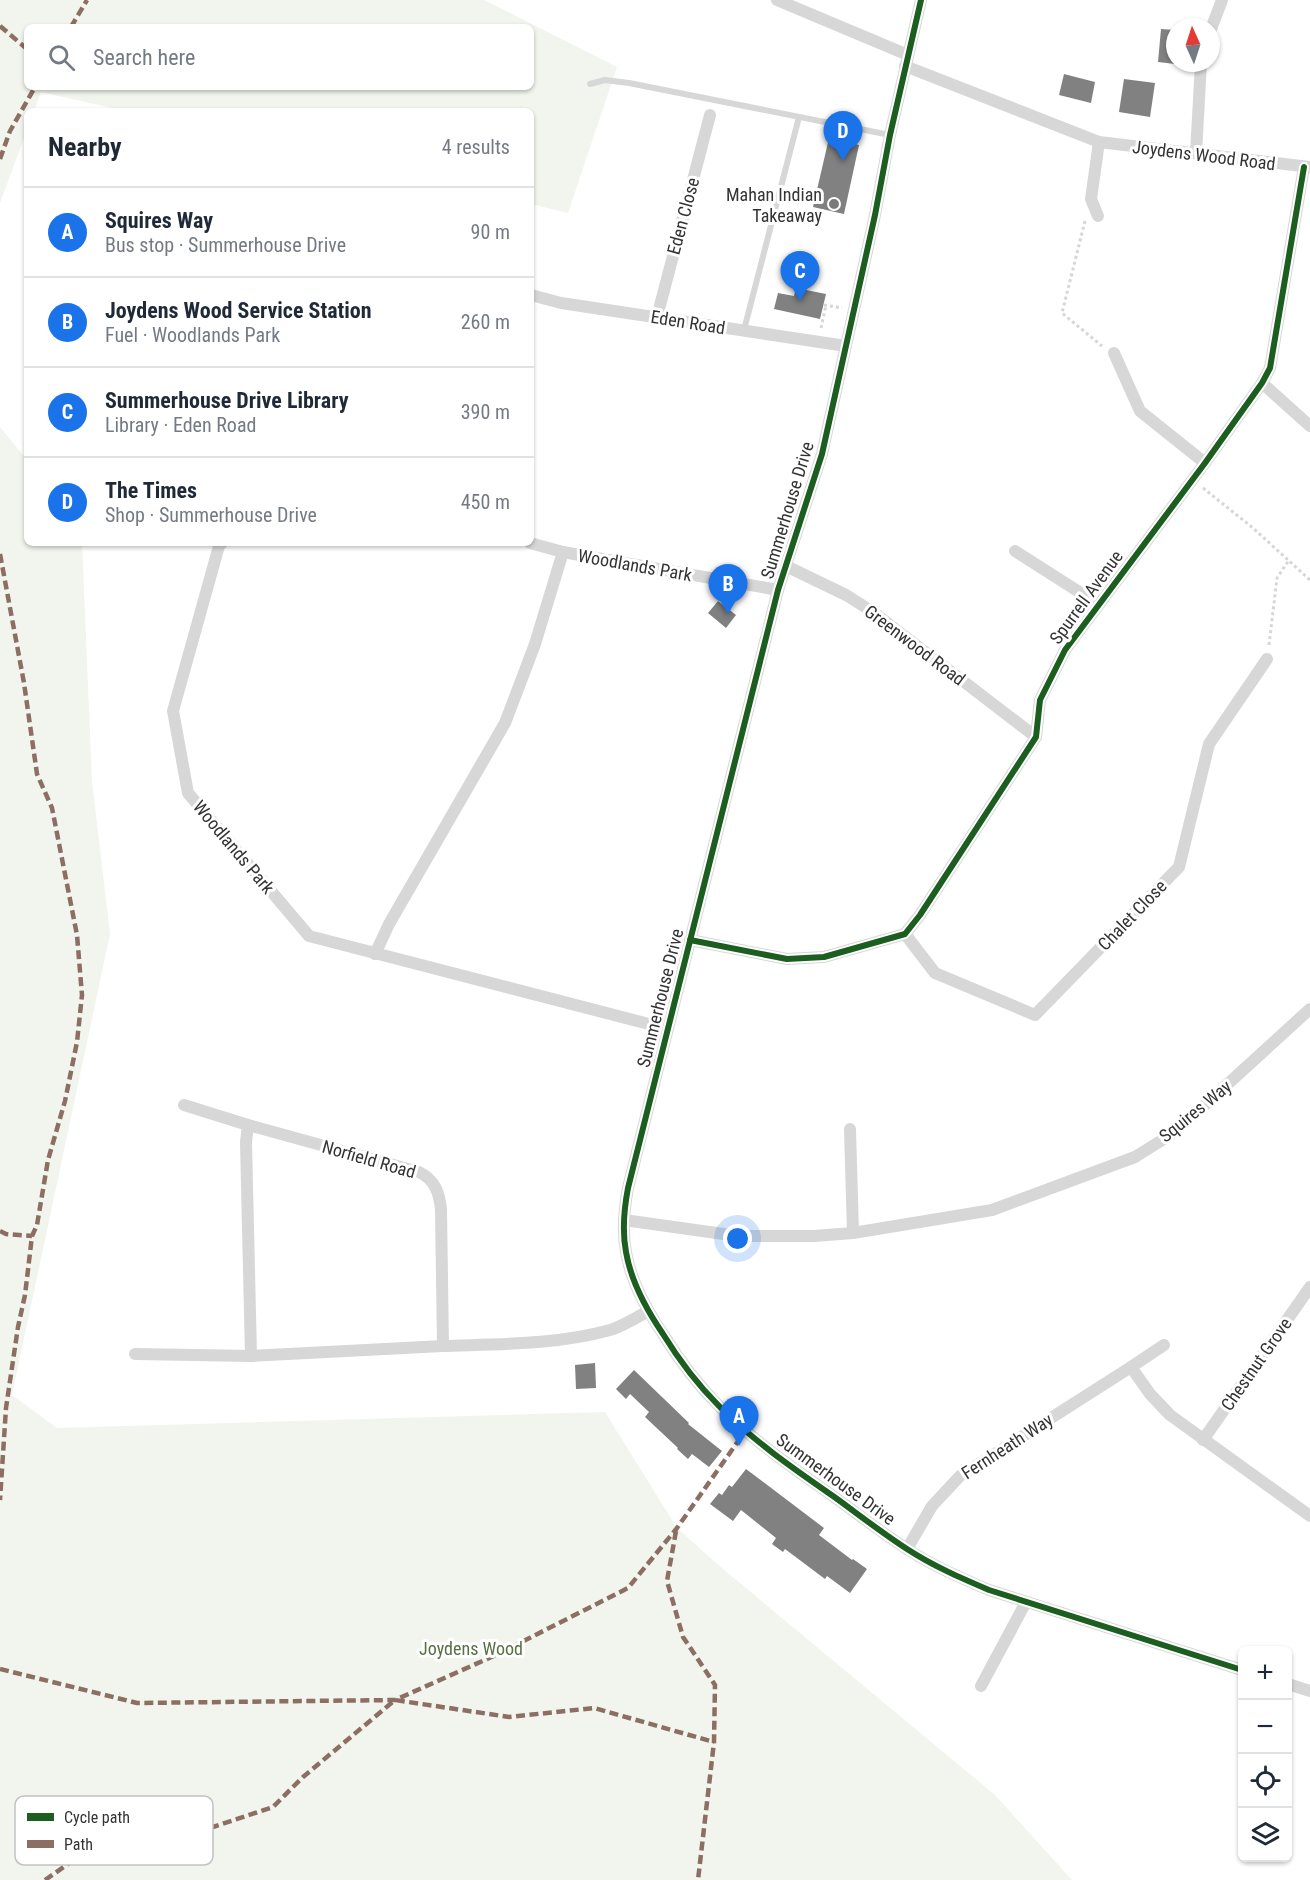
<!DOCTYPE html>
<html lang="en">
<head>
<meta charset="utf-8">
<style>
	body { margin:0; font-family:"Roboto Condensed",sans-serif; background:#f2f2f3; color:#1f2937 }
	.controls { position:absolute; right:18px; bottom:18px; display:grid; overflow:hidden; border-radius:9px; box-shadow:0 2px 4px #0004 }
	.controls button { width:54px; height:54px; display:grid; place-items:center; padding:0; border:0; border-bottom:2px solid #e0e1e3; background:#fff; color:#1f2937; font:30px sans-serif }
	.compass { position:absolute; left:1166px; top:18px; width:54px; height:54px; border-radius:50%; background:#fff; box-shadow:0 2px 4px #0004; rotate:357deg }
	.you { position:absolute; left:738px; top:1239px; width:21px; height:21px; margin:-15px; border:4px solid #fff; border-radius:50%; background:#1a73e8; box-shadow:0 0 0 9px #1a73e833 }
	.badge { display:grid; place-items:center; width:39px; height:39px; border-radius:50%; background:#1a73e8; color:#fff; font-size:20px; font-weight:700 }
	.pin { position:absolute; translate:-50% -50px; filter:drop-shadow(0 2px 3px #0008) }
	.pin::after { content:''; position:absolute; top:32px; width:21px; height:18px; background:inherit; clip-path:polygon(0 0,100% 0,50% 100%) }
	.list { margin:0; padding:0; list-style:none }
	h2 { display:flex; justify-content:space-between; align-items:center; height:78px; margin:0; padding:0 24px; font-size:26px }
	h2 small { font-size:20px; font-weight:400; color:#747a83 }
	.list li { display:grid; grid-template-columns:39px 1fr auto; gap:18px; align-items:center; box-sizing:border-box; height:90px; padding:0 24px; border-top:2px solid #e0e1e3 }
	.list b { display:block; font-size:22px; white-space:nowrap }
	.list p { margin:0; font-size:20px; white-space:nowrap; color:#747a83 }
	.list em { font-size:20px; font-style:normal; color:#747a83 }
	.icon { flex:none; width:33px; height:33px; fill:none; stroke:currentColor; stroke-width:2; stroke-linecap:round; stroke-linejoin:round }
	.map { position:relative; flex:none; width:1310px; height:1880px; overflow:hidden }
	.search { position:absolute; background:#fff; box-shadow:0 2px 4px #0004; left:24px; top:24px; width:510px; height:66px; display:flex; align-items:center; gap:15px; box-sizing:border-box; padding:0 21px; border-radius:9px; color:#747a83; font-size:22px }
	.panel { position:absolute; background:#fff; box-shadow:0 2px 4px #0004; left:24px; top:108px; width:510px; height:438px; border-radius:9px }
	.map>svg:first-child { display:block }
	.green { fill:#f1f5ed; fill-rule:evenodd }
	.building { fill:#818181 }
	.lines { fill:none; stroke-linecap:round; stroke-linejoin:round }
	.path { stroke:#d6d6d6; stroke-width:3; stroke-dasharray:3 3; stroke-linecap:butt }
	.service { stroke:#d7d7d7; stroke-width:6 }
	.minor { stroke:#d7d7d7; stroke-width:12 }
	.quiet { stroke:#8d6e63; stroke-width:4.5; stroke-dasharray:9 4.5; stroke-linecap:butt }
	.cycleway-casing { stroke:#fff; stroke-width:10 }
	.cycleway { stroke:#1b5e20; stroke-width:6 }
	.poi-dot { fill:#7a7a7a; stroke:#fff; stroke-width:2 }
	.labels { text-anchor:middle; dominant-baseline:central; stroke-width:6; stroke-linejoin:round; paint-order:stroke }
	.street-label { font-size:18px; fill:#333; stroke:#fff }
	.poi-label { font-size:18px; fill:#333; stroke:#fff; text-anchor:end }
	.park-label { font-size:18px; fill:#56703f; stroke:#fff }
	.key { fill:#fff; stroke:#c2c2c2; stroke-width:1.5 }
	.key-label { font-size:16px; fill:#333 }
</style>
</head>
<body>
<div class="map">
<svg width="1310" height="1880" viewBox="0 0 1310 1880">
	<rect width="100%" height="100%" fill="#fff"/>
	<g class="green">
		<path d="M0 0H484L617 67 568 213 531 204V111H126L41 92 34 111H27V130L0 203ZM27 27H531V87H27Z"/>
		<polygon points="0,427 27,460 27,543 82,543 92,781 110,934 12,1395 57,1428 605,1412 677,1528 723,1569 995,1795 1072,1880 0,1880"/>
	</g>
	<g class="building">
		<polygon points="1161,29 1175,30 1175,64 1158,62"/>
		<polygon points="1064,74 1095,82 1091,103 1059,95"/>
		<polygon points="1124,79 1155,83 1150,117 1119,112"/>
		<polygon points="829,138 859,145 844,214 813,207"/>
		<polygon points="796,288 826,294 820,319 774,309 778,293 794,296"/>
		<polygon points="718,601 736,615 726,628 708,613"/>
		<polygon points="595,1363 596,1388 576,1389 575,1365"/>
		<polygon points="634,1370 689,1423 688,1424 722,1451 709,1467 692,1454 688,1459 677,1449 678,1448 645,1417 649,1412 630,1394 626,1399 616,1389"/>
		<polygon points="746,1469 824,1528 819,1535 852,1560 853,1559 867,1569 850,1593 827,1576 825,1579 785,1549 783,1552 772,1544 776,1538 741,1510 733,1521 710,1504 719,1493 722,1495 729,1485 732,1487"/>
	</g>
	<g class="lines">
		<g class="path">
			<polyline points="1085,221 1062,313 1102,346"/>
			<polyline points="824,305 842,308"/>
			<polyline points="821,328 826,305"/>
			<polyline points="1203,488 1253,528 1310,580"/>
			<polyline points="1269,645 1277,578 1289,560"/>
		</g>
		<g class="service">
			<polyline points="590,84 605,80 629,83 890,135"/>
			<polyline points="744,330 799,117"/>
		</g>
		<g class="minor">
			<polyline points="777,0 908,55"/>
			<path d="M921 0 890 135 875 215 822 454 778 590 628 1188C624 1209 622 1231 626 1252 631 1282 646 1309 663 1334 679 1360 698 1385 719 1406 752 1440 794 1469 833 1496 858 1514 882 1533 907 1549 933 1566 961 1578 989 1590L1242 1670"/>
			<polyline points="1211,29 1222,0"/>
			<polyline points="905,66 1099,142 1310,167"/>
			<polyline points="1196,153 1201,63"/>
			<polyline points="1098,216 1091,199 1099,142"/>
			<polyline points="531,295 561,303 846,346"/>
			<polyline points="657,317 710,115"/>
			<polyline points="1114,353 1140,411 1205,463"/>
			<polyline points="1262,383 1310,426"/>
			<polyline points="222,543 219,546 173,711 188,793 309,936 668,1029"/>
			<polyline points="530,543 563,552"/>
			<polyline points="1015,551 1098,604"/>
			<polyline points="786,566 846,595 873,612 1036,737"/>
			<polyline points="905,934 935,973 1035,1015 1179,867 1209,744 1267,659"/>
			<polyline points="690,940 787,959 824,957 905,934 920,915 1036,737 1040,700 1065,650 1205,463 1262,383 1270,368 1304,167"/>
			<polyline points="375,954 389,924 505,723 535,644 563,552 778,590"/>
			<polyline points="184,1105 248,1125"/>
			<polyline points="850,1129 853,1233"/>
			<polyline points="624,1220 738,1236 814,1236 853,1233 992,1210 1135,1157 1175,1132 1310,1009"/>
			<polyline points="135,1354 251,1356 443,1346"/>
			<path d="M251 1356 246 1142 248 1125 419 1172C435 1180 439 1192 441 1209L443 1346C498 1344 556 1345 610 1330 623 1326 636 1318 648 1311"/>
			<polyline points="1131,1367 1164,1345"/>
			<polyline points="1203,1440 1310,1287"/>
			<polyline points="907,1549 932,1506 960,1476 1131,1367 1150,1394 1170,1415 1310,1516"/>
			<polyline points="1288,1684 1310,1691"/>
			<polyline points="981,1686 1026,1602"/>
		</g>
		<g class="quiet">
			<polyline points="0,26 27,49"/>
			<polyline points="71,27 87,0"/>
			<polyline points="0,159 10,131 35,87"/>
			<polyline points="0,554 24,683 37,774 52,808 77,935 82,995 77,1042 65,1101 48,1160 37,1225 32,1236 25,1295 18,1327 6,1408 0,1500"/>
			<polyline points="0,1231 6,1234 32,1236"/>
			<polyline points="676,1531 667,1581 683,1637 715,1685 714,1742 698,1880"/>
			<polyline points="0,1669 137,1703 395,1700 496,1655 628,1588 677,1528 746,1430"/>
			<polyline points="45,1880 78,1857 213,1827 273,1807 303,1777 395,1700 509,1717 594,1708 714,1742"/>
		</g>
		<defs>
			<g id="cycleway">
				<path d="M921 0 890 135 875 215 822 454 778 590 628 1188C624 1209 622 1231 626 1252 631 1282 646 1309 663 1334 679 1360 698 1385 719 1406 752 1440 794 1469 833 1496 858 1514 882 1533 907 1549 933 1566 961 1578 989 1590L1242 1670"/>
				<polyline points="690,940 787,959 824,957 905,934 920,915 1036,737 1040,700 1065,650 1205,463 1262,383 1270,368 1304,167"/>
			</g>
		</defs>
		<use href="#cycleway" class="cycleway-casing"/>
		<use href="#cycleway" class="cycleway"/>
	</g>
	<circle class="poi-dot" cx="834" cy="204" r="6"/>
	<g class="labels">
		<g class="street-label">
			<text transform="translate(1204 155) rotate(7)">Joydens Wood Road</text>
			<text transform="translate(683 216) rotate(-75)">Eden Close</text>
			<text transform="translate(688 322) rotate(9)">Eden Road</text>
			<text transform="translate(787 510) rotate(-73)">Summerhouse Drive</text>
			<text transform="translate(635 565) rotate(10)">Woodlands Park</text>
			<text transform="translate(1086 597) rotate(-54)">Spurrell Avenue</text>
			<text transform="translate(915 645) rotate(37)">Greenwood Road</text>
			<text transform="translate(234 847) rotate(50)">Woodlands Park</text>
			<text transform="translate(1132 915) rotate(-46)">Chalet Close</text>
			<text transform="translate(660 998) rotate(-76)">Summerhouse Drive</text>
			<text transform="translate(1195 1111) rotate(-39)">Squires Way</text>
			<text transform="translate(369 1159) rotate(16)">Norfield Road</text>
			<text transform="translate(1256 1364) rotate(-55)">Chestnut Grove</text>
			<text transform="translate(1007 1446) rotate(-33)">Fernheath Way</text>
			<text transform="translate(836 1479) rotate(36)">Summerhouse Drive</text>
		</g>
		<g class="poi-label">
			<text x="822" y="194">Mahan Indian<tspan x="822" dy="21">Takeaway</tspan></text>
		</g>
		<g class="park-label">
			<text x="471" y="1648">Joydens Wood</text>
		</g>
	</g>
	<rect x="15" y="1796" width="198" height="69" rx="9" class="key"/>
	<rect x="27" y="1813" width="27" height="8" fill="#1b5e20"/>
	<rect x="27" y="1840" width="27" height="8" fill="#8d6e63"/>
	<g class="key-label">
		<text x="64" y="1823">Cycle path</text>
		<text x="64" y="1850">Path</text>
	</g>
</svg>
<div class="controls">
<button>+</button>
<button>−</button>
<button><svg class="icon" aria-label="locate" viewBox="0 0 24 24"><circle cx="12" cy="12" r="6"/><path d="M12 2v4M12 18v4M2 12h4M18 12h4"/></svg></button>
<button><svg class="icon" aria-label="layers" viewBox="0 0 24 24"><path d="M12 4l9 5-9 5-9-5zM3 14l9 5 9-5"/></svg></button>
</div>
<svg class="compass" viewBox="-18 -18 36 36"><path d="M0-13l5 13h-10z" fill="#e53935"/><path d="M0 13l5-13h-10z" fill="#747a83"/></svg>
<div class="you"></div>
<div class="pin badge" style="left:739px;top:1446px">A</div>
<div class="pin badge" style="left:728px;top:614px">B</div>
<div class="pin badge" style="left:800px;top:301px">C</div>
<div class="pin badge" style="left:843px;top:161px">D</div>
<div class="search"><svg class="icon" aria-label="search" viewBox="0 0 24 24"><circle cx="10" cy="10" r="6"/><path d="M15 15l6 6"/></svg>Search here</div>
<section class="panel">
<h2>Nearby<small>4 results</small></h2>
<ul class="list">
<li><span class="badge">A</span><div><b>Squires Way</b><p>Bus stop · Summerhouse Drive</p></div><em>90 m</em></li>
<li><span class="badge">B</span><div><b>Joydens Wood Service Station</b><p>Fuel · Woodlands Park</p></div><em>260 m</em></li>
<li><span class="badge">C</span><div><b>Summerhouse Drive Library</b><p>Library · Eden Road</p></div><em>390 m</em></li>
<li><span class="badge">D</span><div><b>The Times</b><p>Shop · Summerhouse Drive</p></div><em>450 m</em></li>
</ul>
</section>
</div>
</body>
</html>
